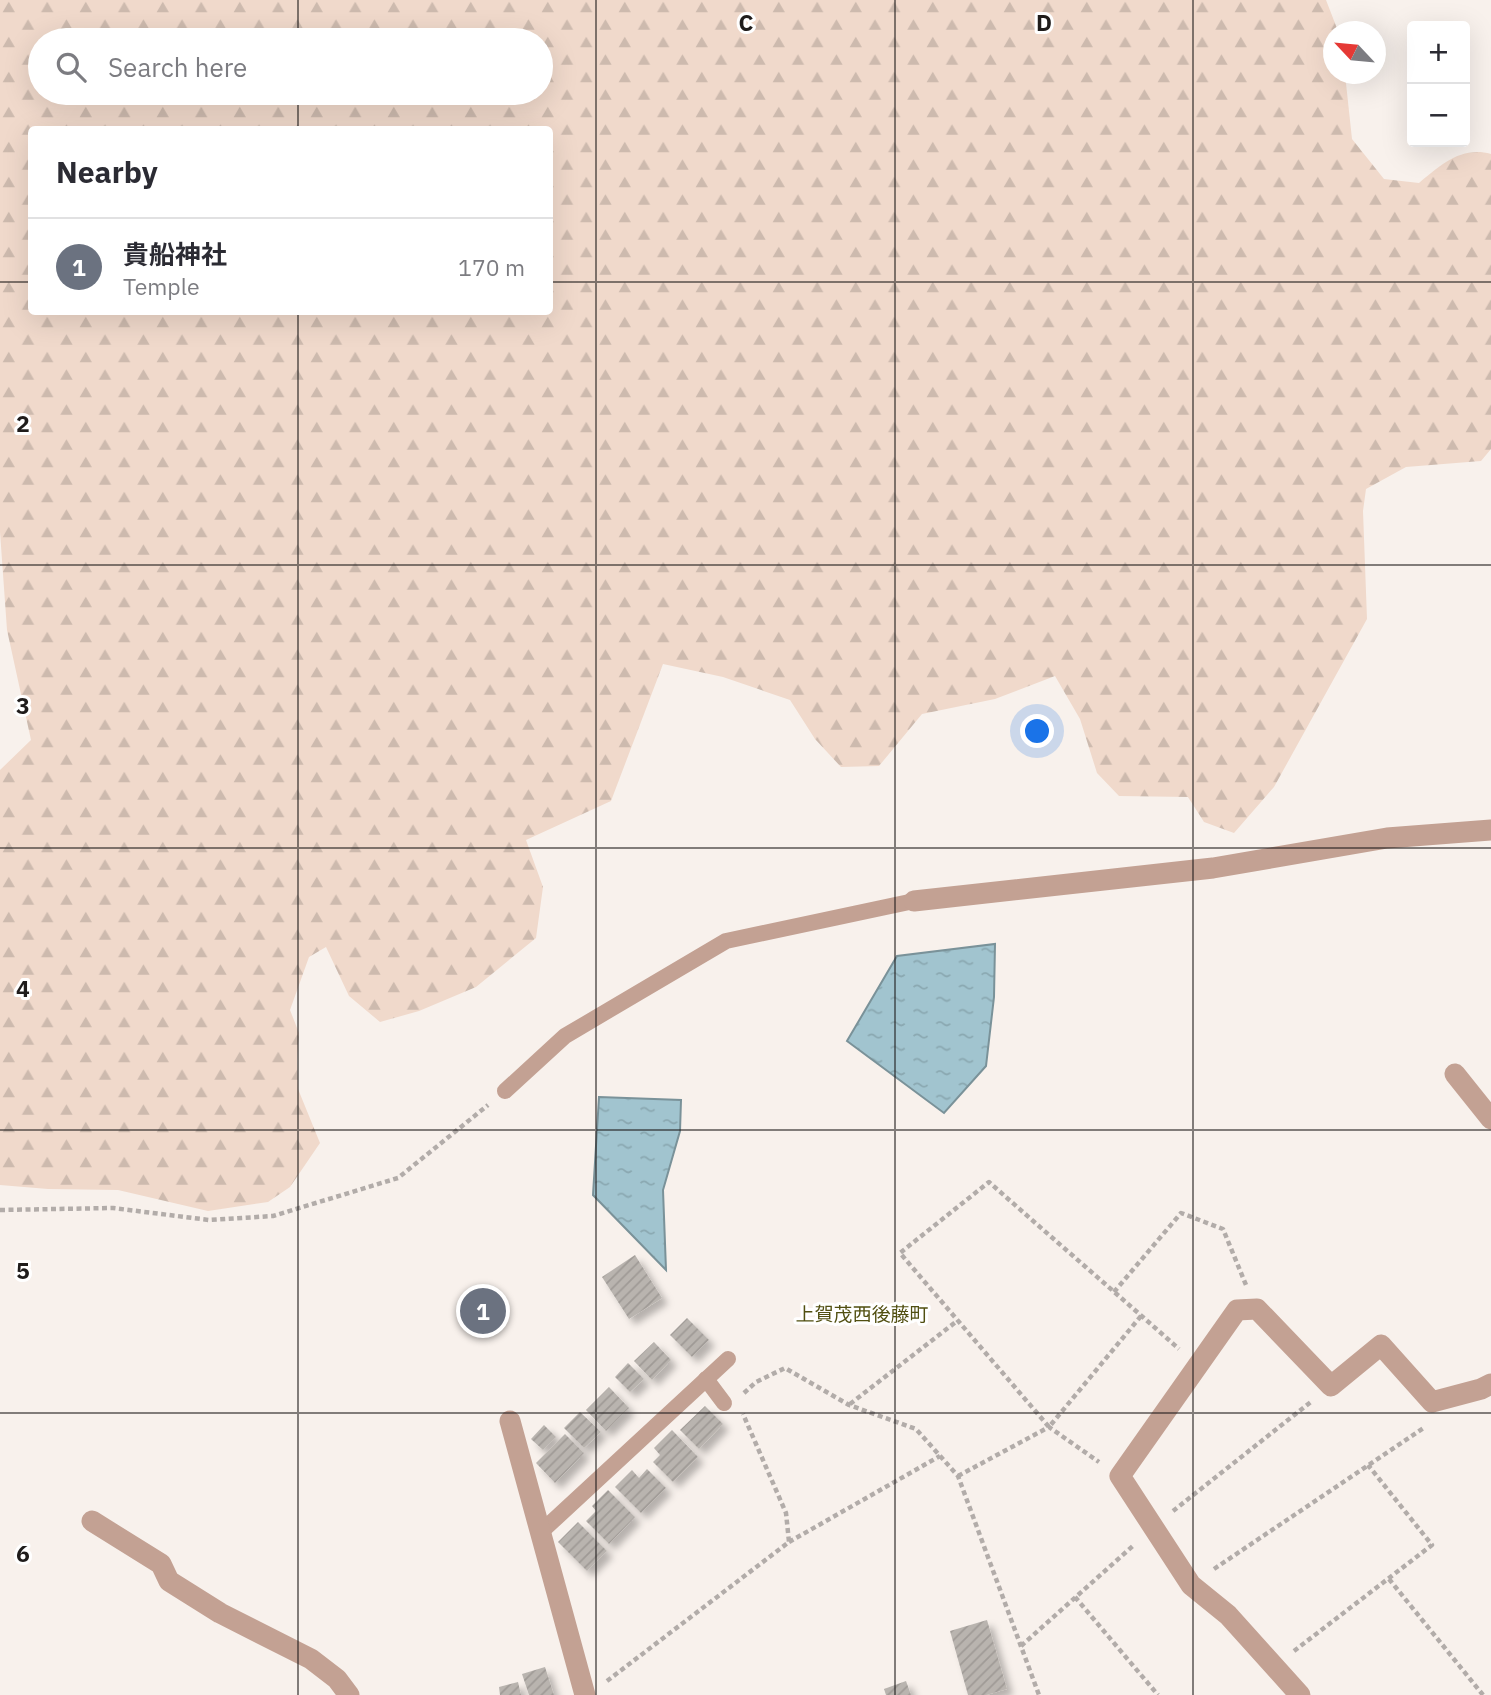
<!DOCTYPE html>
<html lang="en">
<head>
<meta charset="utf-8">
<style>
	body { margin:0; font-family:"IBM Plex Sans","Noto Sans JP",sans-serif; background:#f7f7f7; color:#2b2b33 }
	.controls { position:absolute; right:21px; top:21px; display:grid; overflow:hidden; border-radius:7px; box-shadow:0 7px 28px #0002 }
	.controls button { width:63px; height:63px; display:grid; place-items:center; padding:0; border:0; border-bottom:2px solid #e1e1e2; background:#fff; color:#2b2b33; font:35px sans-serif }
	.compass { position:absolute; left:1323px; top:21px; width:63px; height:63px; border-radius:50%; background:#fff; box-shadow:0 7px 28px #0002; rotate:296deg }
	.you { position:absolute; left:1038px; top:732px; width:24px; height:24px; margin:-18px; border:5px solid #fff; border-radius:50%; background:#1a73e8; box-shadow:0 0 0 10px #1a73e833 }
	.badge { display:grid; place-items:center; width:46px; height:46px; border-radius:50%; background:#b45309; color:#fff; font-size:23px; font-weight:700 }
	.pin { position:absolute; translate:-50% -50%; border:4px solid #fff; box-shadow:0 2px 7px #0006 }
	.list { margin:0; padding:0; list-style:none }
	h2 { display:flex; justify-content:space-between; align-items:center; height:91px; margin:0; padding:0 28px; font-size:30px }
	h2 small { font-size:23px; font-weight:400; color:#7c7c81 }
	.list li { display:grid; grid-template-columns:46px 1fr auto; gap:21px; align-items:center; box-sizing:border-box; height:98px; padding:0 28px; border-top:2px solid #e1e1e2 }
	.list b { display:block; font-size:26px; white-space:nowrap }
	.list p { margin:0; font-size:23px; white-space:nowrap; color:#7c7c81 }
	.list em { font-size:23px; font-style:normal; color:#7c7c81 }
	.icon { flex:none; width:38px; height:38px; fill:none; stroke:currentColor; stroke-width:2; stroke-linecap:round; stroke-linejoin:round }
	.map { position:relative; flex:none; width:1491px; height:1695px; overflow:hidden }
	.search { position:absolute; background:#fff; box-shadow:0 7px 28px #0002; left:28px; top:28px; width:525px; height:77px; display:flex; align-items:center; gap:18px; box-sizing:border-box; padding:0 24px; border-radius:38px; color:#7c7c81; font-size:26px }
	.panel { position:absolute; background:#fff; box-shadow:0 7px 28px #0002; left:28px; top:126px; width:525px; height:189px; border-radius:7px }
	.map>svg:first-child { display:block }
	.forest { fill:url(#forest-firs); fill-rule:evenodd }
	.water { fill:url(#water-ripples); stroke:#7a9299; stroke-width:2 }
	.building { fill:url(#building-hatch); filter:url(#shadow) }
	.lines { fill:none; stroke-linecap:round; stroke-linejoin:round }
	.path { stroke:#b2aca9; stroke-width:4.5; stroke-dasharray:5 3.5; stroke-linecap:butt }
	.lane { stroke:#c3a193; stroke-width:16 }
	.street { stroke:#c3a193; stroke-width:21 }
	.grid { fill:none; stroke:#1f1c1b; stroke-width:2; stroke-opacity:0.55 }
	.labels { text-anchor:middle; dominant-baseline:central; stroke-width:6; stroke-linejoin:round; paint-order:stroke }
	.neighbourhood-label { font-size:19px; fill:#514f11; stroke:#fff }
	.grid-label { font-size:23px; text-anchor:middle; font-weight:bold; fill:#1f1c1b; stroke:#fff; stroke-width:6; stroke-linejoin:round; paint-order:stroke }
</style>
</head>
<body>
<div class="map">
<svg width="1491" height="1695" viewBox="0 0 1491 1695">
	<defs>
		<pattern id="forest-firs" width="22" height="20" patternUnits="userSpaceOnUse" patternTransform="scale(1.75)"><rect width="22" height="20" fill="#f0d9cb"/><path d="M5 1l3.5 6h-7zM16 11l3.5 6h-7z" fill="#cdbaae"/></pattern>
		<pattern id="water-ripples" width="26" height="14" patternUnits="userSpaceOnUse" patternTransform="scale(1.75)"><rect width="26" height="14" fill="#a1c4cf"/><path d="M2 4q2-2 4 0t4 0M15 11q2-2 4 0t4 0" fill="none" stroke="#8aa8b1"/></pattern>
		<pattern id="building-hatch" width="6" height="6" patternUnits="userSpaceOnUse" patternTransform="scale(1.75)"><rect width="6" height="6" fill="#b9b4af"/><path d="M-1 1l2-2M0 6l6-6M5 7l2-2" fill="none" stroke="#9f9a96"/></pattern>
		<filter id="shadow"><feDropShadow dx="6" dy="6" stdDeviation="3.5" flood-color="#0004"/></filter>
	</defs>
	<rect width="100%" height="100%" fill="#f8f1ec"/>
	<path class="forest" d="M0 0H1326L1338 31 1334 32V74H1345L1352 139 1384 179 1419 183C1441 165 1461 146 1491 154V449L1481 461 1406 467 1366 489 1363 511 1367 619 1274 787 1234 833 1204 822 1188 797 1119 796 1097 773 1080 719 1055 676 995 699 922 714 879 766 841 767 815 739 790 700 723 677 663 664 611 801 526 840 543 887 536 938 476 987 419 1011 380 1022 349 996 326 947 309 957 290 1010 299 1033 297 1059 298 1089 320 1143 290 1187 268 1202 208 1211 118 1190 48 1189 0 1185V770L31 740 7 630 0 532ZM40 40H541V93H40ZM32 130H550V312H32Z"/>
	<g class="water">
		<polygon points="995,944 994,997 986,1066 944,1113 847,1041 897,956"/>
		<polygon points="599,1097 681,1100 680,1131 663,1190 666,1270 593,1195"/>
	</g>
	<g class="building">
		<polygon points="635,1255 662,1298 629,1319 602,1277"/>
		<polygon points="687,1318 709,1340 692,1357 670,1335"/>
		<polygon points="654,1342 671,1360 652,1380 634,1361"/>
		<polygon points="628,1363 644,1379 630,1392 615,1377"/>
		<polygon points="609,1387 629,1408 606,1431 586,1410"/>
		<polygon points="705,1406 723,1424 699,1449 680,1430"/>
		<polygon points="580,1412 601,1432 584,1448 564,1428"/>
		<polygon points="544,1425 556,1437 543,1450 531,1439"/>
		<polygon points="672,1430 698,1457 673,1482 653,1462 660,1455 654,1448"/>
		<polygon points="565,1434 584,1453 555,1483 536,1463"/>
		<polygon points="647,1469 666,1488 641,1513 615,1487 632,1470 639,1478"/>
		<polygon points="608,1490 635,1517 609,1544 586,1521 596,1511 592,1506"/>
		<polygon points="578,1522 607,1551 587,1571 558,1542"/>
		<polygon points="987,1620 1007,1689 986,1695 968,1695 950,1631"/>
		<polygon points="545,1667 554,1695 529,1695 522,1674"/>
		<polygon points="906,1681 911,1695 886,1695 884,1689"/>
		<polygon points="518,1682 521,1695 500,1695 499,1687"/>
	</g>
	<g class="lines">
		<g class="path">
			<polyline points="0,1210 113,1208 209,1220 273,1216 398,1178 488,1105"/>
			<polyline points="1114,1292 1181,1213 1223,1229 1246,1285"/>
			<path d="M1141 1316 1049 1427 900 1253 989 1182C1052 1238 1116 1293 1179 1349"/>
			<polyline points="744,1393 756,1382 785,1368 849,1405 916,1429 958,1476 1039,1695"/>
			<polyline points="850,1404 957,1321"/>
			<polyline points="958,1476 1049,1427 1099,1462"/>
			<polyline points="1173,1511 1312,1401"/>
			<polyline points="789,1542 940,1456"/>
			<polyline points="1214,1569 1425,1427"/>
			<polyline points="1389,1579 1483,1695"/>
			<polyline points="1075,1597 1158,1695"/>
			<polyline points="1021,1646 1135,1544"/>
			<polyline points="1294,1651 1432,1545 1368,1465"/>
			<polyline points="607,1681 789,1542 786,1513 743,1414"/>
		</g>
		<g class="lane">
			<polyline points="505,1091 565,1036 726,941 914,901"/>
			<polyline points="706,1379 724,1403"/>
			<polyline points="541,1532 728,1359"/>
		</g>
		<g class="street">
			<polyline points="914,901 1213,868 1387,838 1491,830"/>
			<polyline points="1455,1074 1491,1119"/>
			<polyline points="510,1421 585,1695"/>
			<polyline points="92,1521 161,1564 169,1581 220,1613 311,1659 337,1679 349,1695"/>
			<polyline points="1300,1695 1228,1615 1191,1585 1120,1476 1237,1310 1257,1309 1331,1386 1381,1345 1432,1402 1481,1389 1491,1384"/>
		</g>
	</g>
	<path class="grid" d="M298 0V40M596 0V1695M895 0V1695M1193 0V1695M298 93V130M0 282H32M550 282H1491M298 312V1695M0 565H1491M0 848H1491M0 1130H1491M0 1413H1491"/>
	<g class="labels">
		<g class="neighbourhood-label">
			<text x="862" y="1314">上賀茂西後藤町</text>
		</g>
	</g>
	<g class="grid-label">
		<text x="746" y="31">C</text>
		<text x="1044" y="31">D</text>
		<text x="23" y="432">2</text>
		<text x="23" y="714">3</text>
		<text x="23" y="997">4</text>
		<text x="23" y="1279">5</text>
		<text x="23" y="1562">6</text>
	</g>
</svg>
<div class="controls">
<button>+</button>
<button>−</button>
</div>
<svg class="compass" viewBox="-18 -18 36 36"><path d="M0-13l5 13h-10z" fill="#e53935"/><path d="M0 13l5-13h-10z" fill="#7c7c81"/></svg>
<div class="you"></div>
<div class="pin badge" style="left:483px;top:1311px;background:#6b7280">1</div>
<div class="search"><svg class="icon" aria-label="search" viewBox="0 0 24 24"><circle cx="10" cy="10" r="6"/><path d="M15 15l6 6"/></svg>Search here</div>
<section class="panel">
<h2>Nearby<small></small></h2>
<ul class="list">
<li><span class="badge" style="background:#6b7280">1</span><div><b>貴船神社</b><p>Temple</p></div><em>170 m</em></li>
</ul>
</section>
</div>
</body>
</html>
